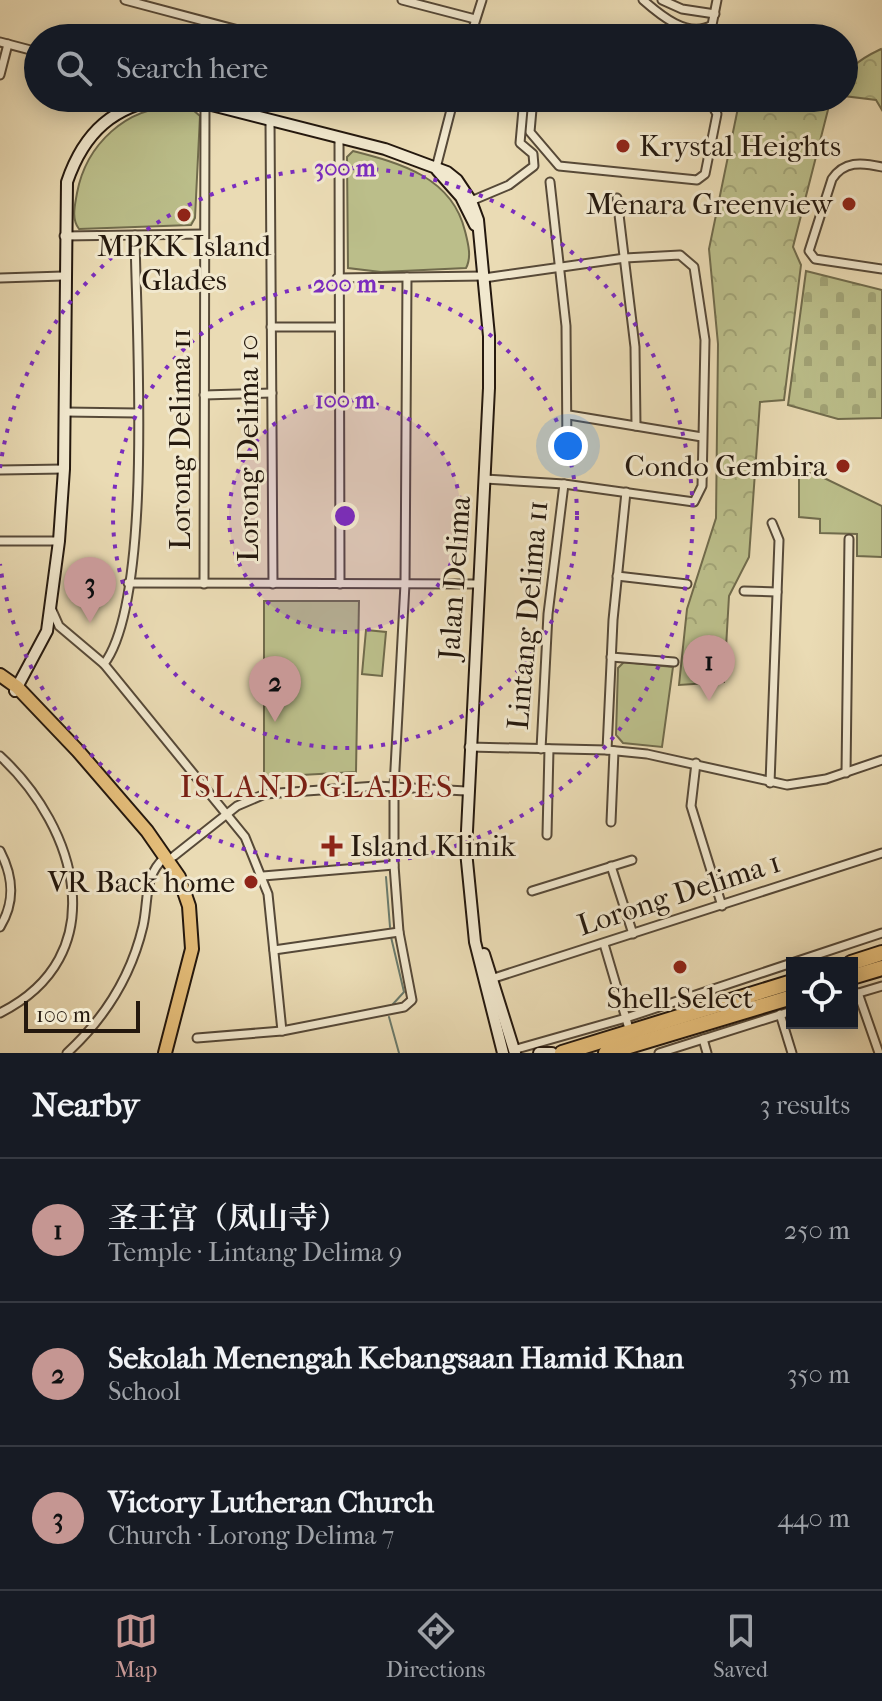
<!DOCTYPE html>
<html lang="en">
<head>
<meta charset="utf-8">
<style>
	body { margin:0; font-family:"IM FELL French Canon","Noto Serif SC",serif; background:#20242c; color:#f1f3f6 }
	.controls { position:absolute; right:24px; bottom:24px; display:grid; overflow:hidden; border-radius:0px; box-shadow:0 4px 20px #0003 }
	.controls button { width:72px; height:72px; display:grid; place-items:center; padding:0; border:0; border-bottom:2px solid #363941; background:#171b24; color:#f1f3f6; font:40px sans-serif }
	.scale { position:absolute; left:24px; bottom:20px; width:116px; box-sizing:border-box; padding-left:8px; border:4px solid #24180e; border-top:0; font-size:22px; line-height:28px; white-space:nowrap; color:#24180e; -webkit-text-stroke:6px #f1e8ce; paint-order:stroke }
	.you { position:absolute; left:568px; top:446px; width:28px; height:28px; margin:-20px; border:6px solid #fff; border-radius:50%; background:#1a73e8; box-shadow:0 0 0 12px #1a73e833 }
	.badge { display:grid; place-items:center; width:52px; height:52px; border-radius:50%; background:#c59692; color:#111; font-size:26px; font-weight:700 }
	.pin { position:absolute; translate:-50% -66px; filter:drop-shadow(0 2px 4px #0008) }
	.pin::after { content:''; position:absolute; top:42px; width:28px; height:24px; background:inherit; clip-path:polygon(0 0,100% 0,50% 100%) }
	.list { margin:0; padding:0; list-style:none }
	h2 { display:flex; justify-content:space-between; align-items:center; height:104px; margin:0; padding:0 32px; font-size:34px }
	h2 small { font-size:26px; font-weight:400; color:#9ea1a6 }
	.list li { display:grid; grid-template-columns:52px 1fr auto; gap:24px; align-items:center; box-sizing:border-box; height:144px; padding:0 32px; border-top:2px solid #363941 }
	.list b { display:block; font-size:30px; white-space:nowrap }
	.list p { margin:0; font-size:26px; white-space:nowrap; color:#9ea1a6 }
	.list em { font-size:26px; font-style:normal; color:#9ea1a6 }
	.icon { flex:none; width:44px; height:44px; fill:none; stroke:currentColor; stroke-width:2; stroke-linecap:round; stroke-linejoin:round }
	.map { position:relative; flex:none; width:882px; height:1053px; overflow:hidden }
	.search { position:absolute; background:#171b24; box-shadow:0 4px 20px #0003; left:24px; right:24px; top:24px; height:88px; display:flex; align-items:center; gap:20px; box-sizing:border-box; padding:0 28px; border-radius:44px; color:#9ea1a6; font-size:30px }
	.sheet { height:536px; background:#171b24 }
	nav { display:flex; justify-content:space-around; align-items:center; box-sizing:border-box; height:112px; border-top:2px solid #363941; background:#171b24; font-size:22px; color:#9ea1a6 }
	nav a { display:grid; justify-items:center; gap:4px }
	nav .on { color:#c59692 }
	.map>svg:first-child { display:block }
	.green { fill:#bbbe8a; stroke:#706b4c; stroke-width:2 }
	.forest { fill:url(#forest-crowns); stroke:#706b4c; stroke-width:2 }
	.cemetery { fill:url(#cemetery-stones); stroke:#706b4c; stroke-width:2 }
	.lines { fill:none; stroke-linecap:round; stroke-linejoin:round }
	.stream { stroke:#6a7a6b; stroke-width:2 }
	.street-casing { stroke:#564938; stroke-width:11 }
	.secondary-casing { stroke:#24180e; stroke-width:14 }
	.primary-casing { stroke:#24180e; stroke-width:16 }
	.highway-casing { stroke:#24180e; stroke-width:18 }
	.street { stroke:#f1e8ce; stroke-width:7 }
	.secondary { stroke:#f1e8ce; stroke-width:10 }
	.primary { stroke:#e5be7a; stroke-width:12 }
	.highway { stroke:#e5be7a; stroke-width:14 }
	.ring { fill:none; stroke:#7b2cbf; stroke-width:4; stroke-dasharray:4 8 }
	.poi-dot { fill:#8f2418; stroke:#f1e8ce; stroke-width:3 }
	.labels { text-anchor:middle; dominant-baseline:central; stroke-width:6; stroke-linejoin:round; paint-order:stroke }
	.poi-label { font-size:30px; fill:#24180e; stroke:#f1e8ce; text-anchor:end }
	.street-label { font-size:30px; fill:#24180e; stroke:#f1e8ce }
	.neighbourhood-label { font-size:32px; letter-spacing:2px; fill:#7a1f14; stroke:#f1e8ce }
	.centre { fill:#7b2cbf; stroke:#f1e8ce; stroke-width:4 }
	.ring-label { font-size:24px; text-anchor:middle; font-weight:bold; fill:#7b2cbf; stroke:#f1e8ce; stroke-width:6; stroke-linejoin:round; paint-order:stroke }
</style>
</head>
<body>
<div class="map">
<svg width="882" height="1053" viewBox="0 0 882 1053">
	<defs>
		<pattern id="forest-crowns" width="20" height="18" patternUnits="userSpaceOnUse" patternTransform="scale(2)"><rect width="20" height="18" fill="#bbbe8a"/><path d="M2 6a3 3 0 1 1 6 0M12 15a3 3 0 1 1 6 0" fill="none" stroke="#a1a376"/></pattern>
		<pattern id="cemetery-stones" width="16" height="16" patternUnits="userSpaceOnUse" patternTransform="scale(2)"><rect width="16" height="16" fill="#bbbe8a"/><path d="M2 7V4a2 2 0 0 1 4 0v3zM10 15v-3a2 2 0 0 1 4 0v3z" fill="#a1a376"/></pattern>
	</defs>
	<rect width="100%" height="100%" fill="#eadbb4"/>
	<filter id="stains"><feTurbulence type="fractalNoise" baseFrequency=".0025" numOctaves="4"/><feColorMatrix values="0 0 0 0 .2 0 0 0 0 .09 0 0 0 0 .02 0 0 0 .5 -.17"/></filter>
	<radialGradient id="worn" r=".72"><stop offset=".6" stop-color="#630" stop-opacity="0"/><stop offset="1" stop-color="#630" stop-opacity=".3"/></radialGradient>
	<g class="green">
		<path d="M177 107 193 110 200 116 195 218 191 225 79 229C71 219 75 205 77 193 86 145 126 106 177 107Z"/>
		<path d="M353 151C400 163 452 177 465 231 468 243 472 257 466 268L381 272 348 268 347 157Z"/>
		<polygon points="799,471 818,475 882,506 882,557 857,556 857,534 820,533 820,519 799,517"/>
		<polygon points="264,601 359,601 356,772 264,777"/>
		<polygon points="366,630 386,632 382,676 362,674"/>
		<polygon points="624,662 673,667 662,747 623,743 616,735 618,668"/>
	</g>
	<g class="forest">
		<path d="M881 49 882 51V110L876 100 844 96C844 68 858 60 881 49Z"/>
		<polygon points="740,98 831,98 793,247 801,265 784,400 760,402 749,557 729,596 724,682 679,685 687,609 716,518 718,344 709,249"/>
	</g>
	<polygon class="cemetery" points="806,271 882,290 882,418 838,419 788,405"/>
	<g class="lines">
		<g class="stream">
			<polyline points="386,877 390,927"/>
			<polyline points="391,937 404,992 393,1004"/>
			<polyline points="389,1017 399,1053"/>
		</g>
		<defs>
			<g id="street">
				<polyline points="125,0 268,38"/>
				<polyline points="402,0 475,19"/>
				<path d="M643 0C660 15 688 39 712 25L717 0"/>
				<polyline points="662,0 682,9 715,14"/>
				<polyline points="470,38 482,0"/>
				<polyline points="531,38 532,30"/>
				<polyline points="0,42 38,52"/>
				<polyline points="0,75 8,44"/>
				<polyline points="492,98 524,106"/>
				<polyline points="533,98 530,132 559,166 697,180 705,174 717,114 713,107 678,98"/>
				<polyline points="270,120 273,584"/>
				<polyline points="339,137 340,584"/>
				<path d="M882 167C861 162 844 161 832 179L809 251 815 259 882 269"/>
				<polyline points="436,168 454,98"/>
				<polyline points="550,182 566,326 567,451"/>
				<polyline points="617,198 635,347 636,426"/>
				<polyline points="471,201 509,185 534,166 533,154 520,143 524,98"/>
				<polyline points="64,236 204,234"/>
				<polyline points="0,278 63,276"/>
				<polyline points="337,278 484,276"/>
				<polyline points="484,278 625,258 680,255 694,267 705,340 702,486 694,502 564,484 485,479"/>
				<polyline points="271,327 337,327"/>
				<polyline points="204,395 272,393"/>
				<polyline points="65,412 137,413"/>
				<polyline points="569,415 702,437"/>
				<polyline points="0,470 64,469"/>
				<polyline points="0,541 59,541"/>
				<polyline points="617,576 687,584"/>
				<polyline points="128,583 478,584"/>
				<polyline points="204,584 205,102"/>
				<polyline points="744,591 777,592"/>
				<polyline points="51,608 59,626 104,664 245,837 268,894 282,1031"/>
				<polyline points="611,657 674,662"/>
				<path d="M104 664C154 598 136 325 135 235"/>
				<polyline points="469,747 607,750 647,754 787,785 826,779 882,760"/>
				<polyline points="541,749 548,614 564,484"/>
				<polyline points="607,750 613,620 626,492"/>
				<path d="M0 756C78 828 114 956 0 1013"/>
				<polyline points="696,763 691,806 722,906"/>
				<polyline points="846,773 849,539"/>
				<polyline points="770,783 779,540 772,523"/>
				<polyline points="611,822 614,751"/>
				<polyline points="547,835 549,749"/>
				<path d="M0 851C13 876 16 901 0 927"/>
				<polyline points="174,856 237,806 265,794 376,786 466,791"/>
				<polyline points="611,866 633,934"/>
				<polyline points="263,876 394,865"/>
				<polyline points="532,891 632,860"/>
				<polyline points="604,944 630,1032"/>
				<polyline points="274,950 399,932"/>
				<polyline points="491,979 882,853"/>
				<polyline points="858,993 879,1053"/>
				<polyline points="852,995 882,986"/>
				<polyline points="780,1014 792,1053"/>
				<polyline points="197,1038 282,1031 404,1007 412,1000 399,932 394,865 394,787 405,584 407,277"/>
				<polyline points="703,1039 707,1053"/>
				<polyline points="513,1050 626,1018 882,933"/>
				<path d="M67 1053C105 1018 131 977 143 926 149 899 143 877 165 857"/>
				<polyline points="659,1053 792,1011"/>
			</g>
			<g id="secondary">
				<polyline points="184,98 385,149 447,172 457,180 471,201 478,220 489,336 489,388 466,851 475,942 503,1053"/>
				<polyline points="437,170 461,197 475,225"/>
				<path d="M15 691 47 631 59 541 64 469 67 182C84 132 114 105 166 98"/>
				<polyline points="484,954 515,1053"/>
				<polyline points="539,1053 552,1053"/>
			</g>
			<polyline id="primary" points="0,675 17,687 78,751 147,831 179,877 189,906 192,949 165,1053"/>
			<g id="highway">
				<polyline points="851,963 882,953"/>
				<polyline points="852,977 882,968"/>
				<polyline points="562,1053 792,982"/>
				<polyline points="606,1053 792,997"/>
			</g>
		</defs>
		<use href="#street" class="street-casing"/>
		<use href="#secondary" class="secondary-casing"/>
		<use href="#primary" class="primary-casing"/>
		<use href="#highway" class="highway-casing"/>
		<use href="#street" class="street"/>
		<use href="#secondary" class="secondary"/>
		<use href="#primary" class="primary"/>
		<use href="#highway" class="highway"/>
	</g>
	<circle cx="345" cy="516" r="116" fill="#7b2cbf" fill-opacity=".12"/>
	<g class="ring">
		<circle cx="345" cy="516" r="116"/>
		<circle cx="345" cy="516" r="232"/>
		<path d="M0 468A348 348 0 1 1 0 564"/>
	</g>
	<g class="poi-dot">
		<circle cx="623" cy="146" r="8"/>
		<circle cx="849" cy="204" r="8"/>
		<circle cx="184" cy="215" r="8"/>
		<circle cx="843" cy="466" r="8"/>
		<path d="M328 834h8v8h8v8h-8v8h-8v-8h-8v-8h8z"/>
		<circle cx="251" cy="882" r="8"/>
		<circle cx="680" cy="967" r="8"/>
	</g>
	<g class="labels">
		<g class="poi-label">
			<text x="639" y="146" text-anchor="start">Krystal Heights</text>
			<text x="833" y="204">Menara Greenview</text>
			<text x="184" y="246" text-anchor="middle">MPKK Island<tspan x="184" dy="34">Glades</tspan></text>
			<text x="827" y="466">Condo Gembira</text>
			<text x="350" y="846" text-anchor="start">Island Klinik</text>
			<text x="235" y="882">VR Back home</text>
			<text x="680" y="998" text-anchor="middle">Shell Select</text>
		</g>
		<g class="street-label">
			<text transform="translate(180 439) rotate(-90)">Lorong Delima 11</text>
			<text transform="translate(248 448) rotate(-90)">Lorong Delima 10</text>
			<text transform="translate(455 578) rotate(-86)">Jalan Delima</text>
			<text transform="translate(528 615) rotate(-85)">Lintang Delima 11</text>
			<text transform="translate(679 894) rotate(-18)">Lorong Delima 1</text>
		</g>
		<g class="neighbourhood-label">
			<text x="317" y="786">ISLAND GLADES</text>
		</g>
	</g>
	<circle cx="345" cy="516" r="12" class="centre"/>
	<g class="ring-label">
		<text x="345" y="176">300 m</text>
		<text x="345" y="292">200 m</text>
		<text x="345" y="408">100 m</text>
	</g>
	<rect width="100%" height="100%" filter="url(#stains)"/>
	<rect width="100%" height="100%" fill="url(#worn)"/>
</svg>
<div class="controls">
<button><svg class="icon" aria-label="locate" viewBox="0 0 24 24"><circle cx="12" cy="12" r="6"/><path d="M12 2v4M12 18v4M2 12h4M18 12h4"/></svg></button>
</div>
<div class="scale">100 m</div>
<div class="you"></div>
<div class="pin badge" style="left:709px;top:701px">1</div>
<div class="pin badge" style="left:275px;top:722px">2</div>
<div class="pin badge" style="left:90px;top:623px">3</div>
<div class="search"><svg class="icon" aria-label="search" viewBox="0 0 24 24"><circle cx="10" cy="10" r="6"/><path d="M15 15l6 6"/></svg>Search here</div>
</div>
<section class="sheet">
<h2>Nearby<small>3 results</small></h2>
<ul class="list">
<li><span class="badge">1</span><div><b>圣王宫（凤山寺）</b><p>Temple · Lintang Delima 9</p></div><em>250 m</em></li>
<li><span class="badge">2</span><div><b>Sekolah Menengah Kebangsaan Hamid Khan</b><p>School</p></div><em>350 m</em></li>
<li><span class="badge">3</span><div><b>Victory Lutheran Church</b><p>Church · Lorong Delima 7</p></div><em>440 m</em></li>
</ul>
</section>
<nav>
<a class="on"><svg class="icon" aria-label="map" viewBox="0 0 24 24"><path d="M3 6l6-2 6 2 6-2v14l-6 2-6-2-6 2zM9 4v14M15 6v14"/></svg>Map</a>
<a><svg class="icon" aria-label="directions" viewBox="0 0 24 24"><path d="M12 3l9 9-9 9-9-9zM9 14v-3h6M13 9l2 2-2 2"/></svg>Directions</a>
<a><svg class="icon" aria-label="saved" viewBox="0 0 24 24"><path d="M7 4h10v16l-5-4-5 4z"/></svg>Saved</a>
</nav>
</body>
</html>
